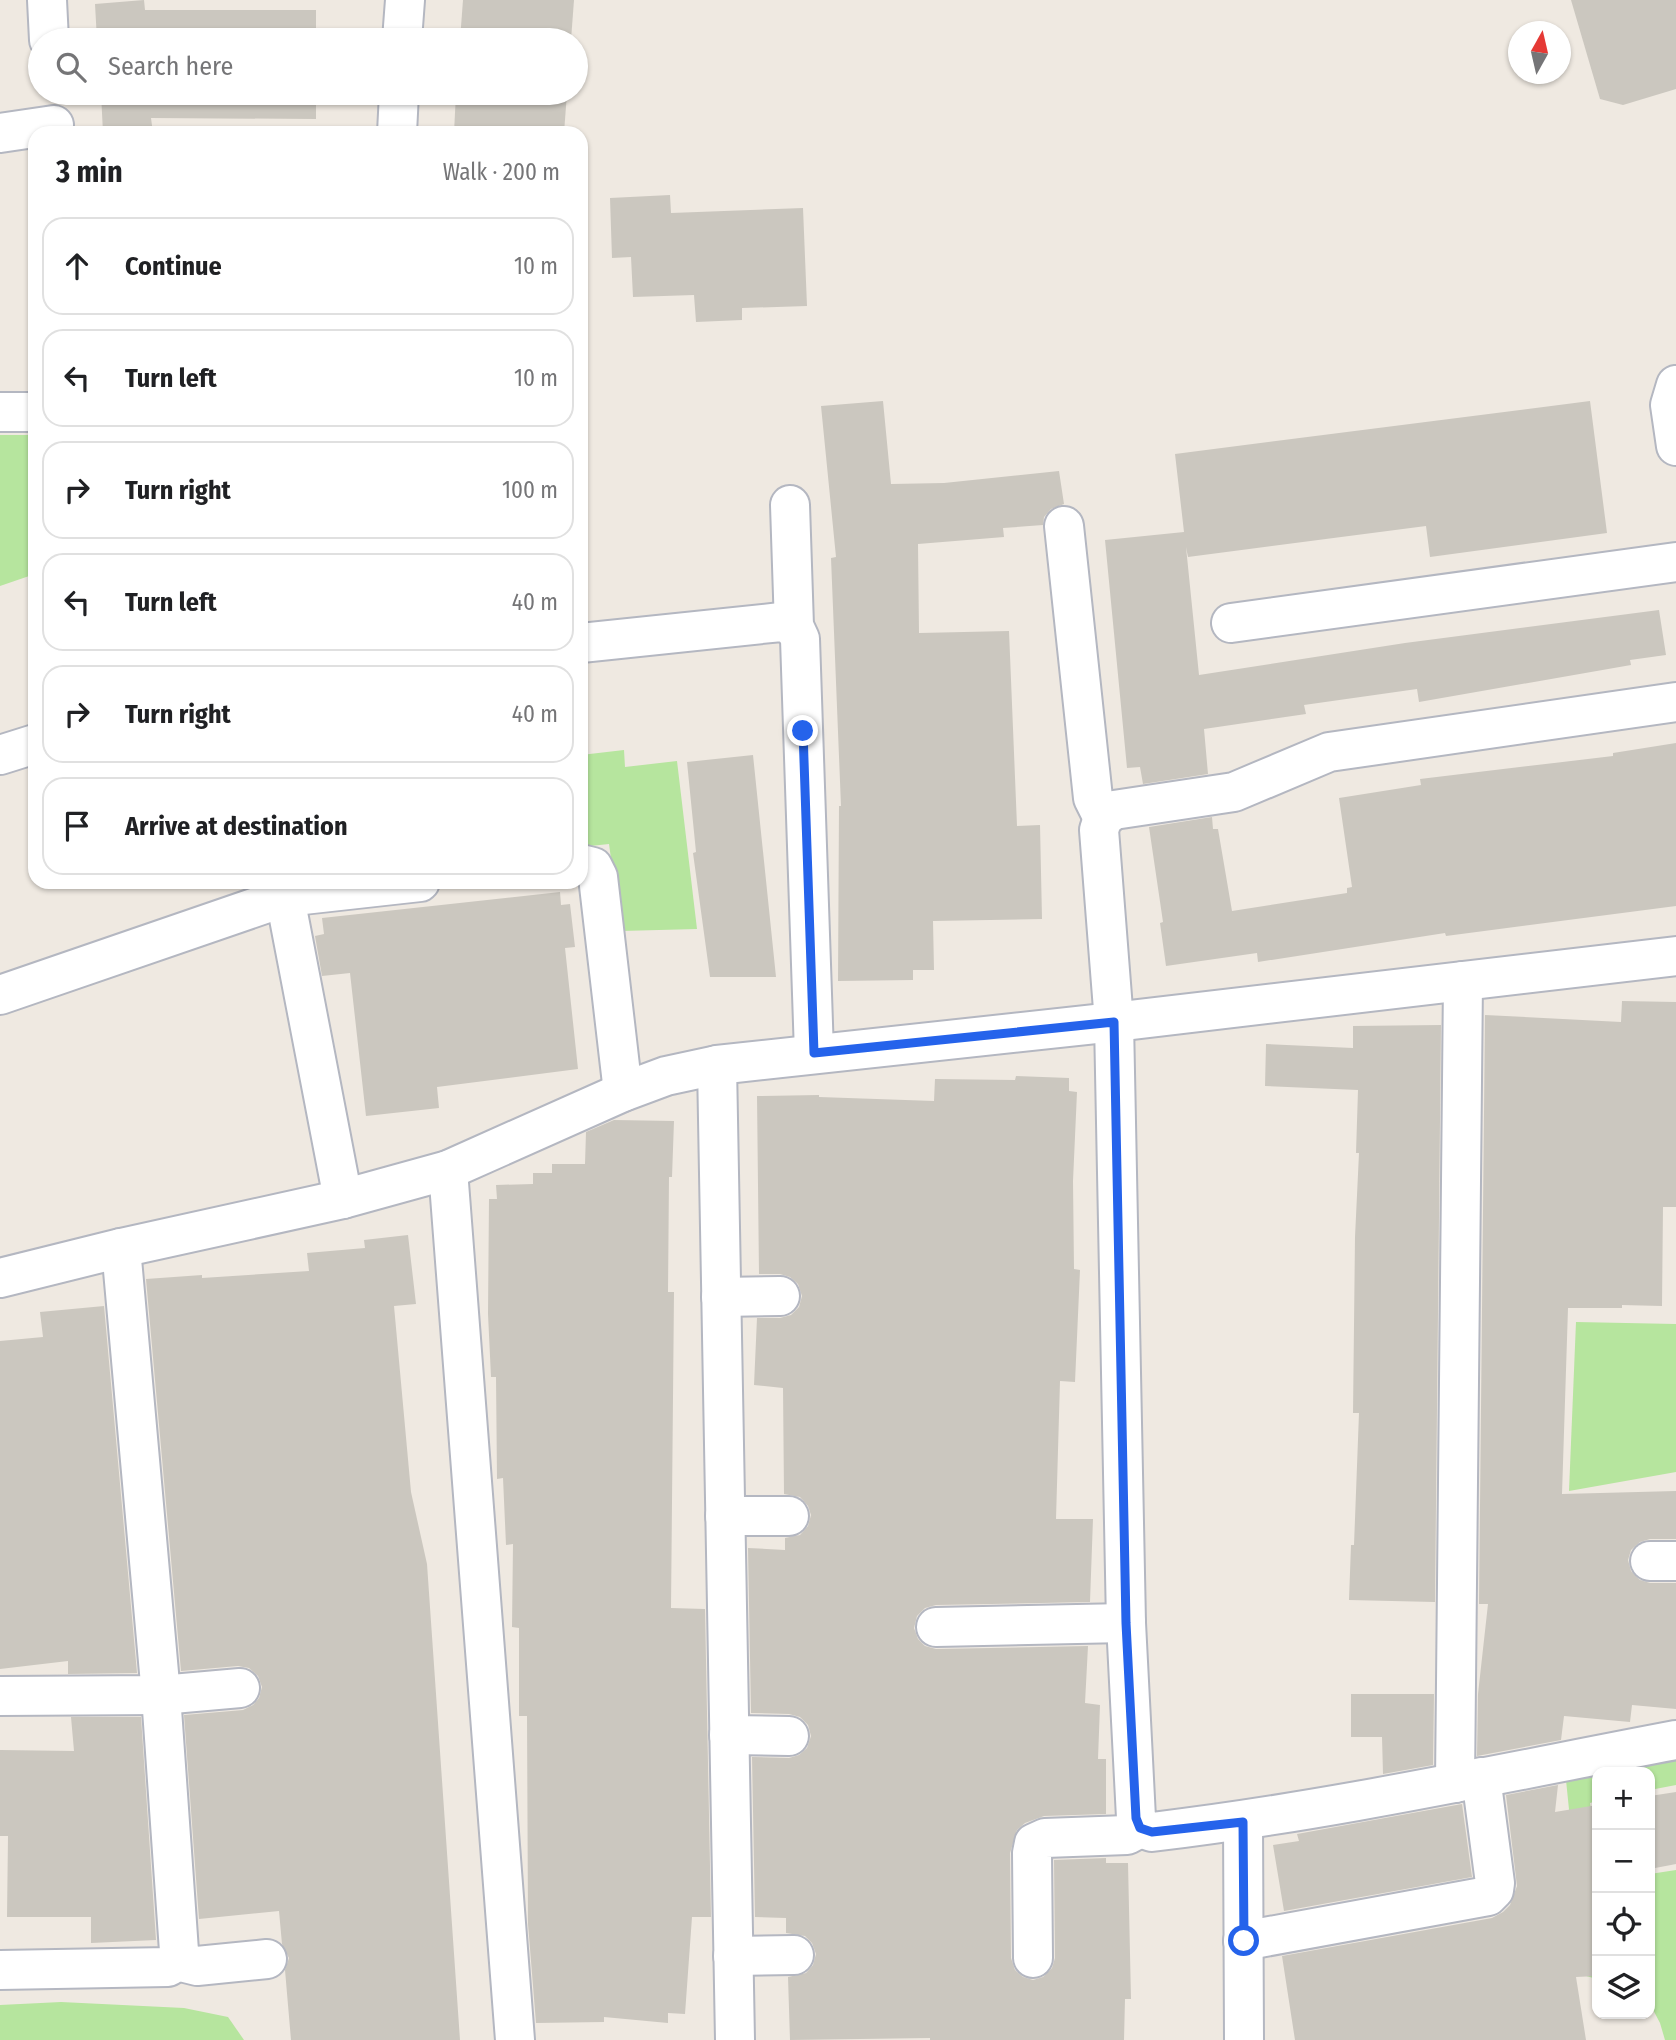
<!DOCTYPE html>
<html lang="en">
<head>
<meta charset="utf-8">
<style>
	body { margin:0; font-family:"Fira Sans Condensed",sans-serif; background:#f6f6f6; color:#202124 }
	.controls { position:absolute; right:21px; bottom:21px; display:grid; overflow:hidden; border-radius:14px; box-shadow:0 2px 5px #0004 }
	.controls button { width:63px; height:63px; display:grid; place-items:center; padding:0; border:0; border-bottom:2px solid #e0e0e0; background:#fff; color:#202124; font:35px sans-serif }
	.compass { position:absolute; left:1508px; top:21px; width:63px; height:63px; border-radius:50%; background:#fff; box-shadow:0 2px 5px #0004; rotate:8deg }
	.stop { position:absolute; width:21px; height:21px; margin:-16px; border:5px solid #2563eb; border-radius:50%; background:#fff }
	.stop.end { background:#2563eb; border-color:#fff; box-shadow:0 2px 7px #0008 }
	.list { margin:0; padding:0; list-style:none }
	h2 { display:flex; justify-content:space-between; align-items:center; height:91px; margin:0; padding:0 28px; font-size:30px }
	h2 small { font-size:23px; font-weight:400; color:#757577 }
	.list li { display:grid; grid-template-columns:46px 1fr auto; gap:21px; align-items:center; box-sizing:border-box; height:98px; margin:0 14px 14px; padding:0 14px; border:2px solid #e0e0e0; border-radius:21px }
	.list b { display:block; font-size:26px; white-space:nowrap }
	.list em { font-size:23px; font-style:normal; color:#757577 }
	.icon { flex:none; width:38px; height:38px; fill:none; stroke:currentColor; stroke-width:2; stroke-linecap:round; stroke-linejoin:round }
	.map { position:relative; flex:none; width:1676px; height:2040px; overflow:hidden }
	.search { position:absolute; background:#fff; box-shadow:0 2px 5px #0004; left:28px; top:28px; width:560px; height:77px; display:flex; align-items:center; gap:18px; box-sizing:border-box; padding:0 24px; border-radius:38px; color:#757577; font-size:26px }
	.panel { position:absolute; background:#fff; box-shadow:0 2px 5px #0004; left:28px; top:126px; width:560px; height:763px; border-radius:21px }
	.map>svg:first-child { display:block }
	.green { fill:#b6e59e }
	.building { fill:#cbc7bf }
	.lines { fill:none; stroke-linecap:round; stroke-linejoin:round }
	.minor-casing { stroke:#b4b7c1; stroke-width:42 }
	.minor { stroke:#fff; stroke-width:38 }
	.route { stroke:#2563eb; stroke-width:9 }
</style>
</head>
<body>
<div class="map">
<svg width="1676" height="2040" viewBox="0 0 1676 2040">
	<rect width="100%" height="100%" fill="#efe9e1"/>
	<g class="green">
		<polygon points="0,435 35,435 35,574 0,586"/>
		<polygon points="624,750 625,767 677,761 697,929 621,931 609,844 581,847 581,755"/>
		<polygon points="1576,1322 1676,1324 1676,1472 1569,1491"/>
		<polygon points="1676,1758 1676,1785 1650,1790 1650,1772 1606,1772"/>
		<polygon points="1597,1774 1597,1801 1590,1803 1597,1847 1597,1979 1586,1976 1566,1780"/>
		<polygon points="1676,1870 1676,2040 1665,2040 1660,2023 1650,2004 1650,1874"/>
		<polygon points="61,2002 184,2008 228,2017 244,2040 0,2040 0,2005"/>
	</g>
	<g class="building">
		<polygon points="144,0 145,10 316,10 316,40 97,40 95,4"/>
		<polygon points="463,0 574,0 571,40 460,40"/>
		<polygon points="1571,0 1676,0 1676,89 1623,105 1600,99"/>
		<polygon points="101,93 316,93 316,119 151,118 153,133 103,133"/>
		<polygon points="456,93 567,93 564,133 454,133"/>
		<polygon points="670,195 671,213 803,208 807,306 742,308 742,320 696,322 694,295 633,297 631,257 612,258 610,198"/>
		<polygon points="883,401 891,484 944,483 1059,471 1064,504 1051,509 1044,517 1043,525 1003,528 1004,537 918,544 919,633 1009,631 1017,826 1040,825 1042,919 933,921 934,970 913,970 913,980 838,981 839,806 841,806 831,558 836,557 821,406"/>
		<polygon points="1590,401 1607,533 1430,557 1426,526 1188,557 1186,547 1199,675 1405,643 1659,610 1666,655 1630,660 1631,665 1419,702 1417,689 1304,705 1306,714 1204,729 1208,774 1143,784 1140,767 1127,768 1105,540 1184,532 1175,454"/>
		<polygon points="1676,743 1676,906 1446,936 1445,933 1258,962 1257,953 1166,966 1160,923 1163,922 1149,827 1212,817 1213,829 1218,829 1232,911 1347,893 1347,888 1352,887 1339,798 1421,785 1420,779 1613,756 1613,753"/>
		<polygon points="753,755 776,977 710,977 693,853 696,852 687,762"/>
		<polygon points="560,892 561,905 570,904 575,947 565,948 578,1069 437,1087 439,1108 366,1116 350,973 322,976 315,936 324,934 322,918"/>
		<polygon points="1622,1001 1676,1002 1676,1207 1663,1207 1662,1306 1622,1305 1622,1308 1568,1308 1562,1494 1676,1491 1676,1539 1650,1539 1640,1542 1631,1550 1628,1560 1631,1571 1640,1580 1650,1583 1676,1583 1676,1709 1632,1705 1630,1722 1564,1716 1561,1740 1477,1756 1478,1694 1488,1604 1479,1604 1485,1015 1621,1022"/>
		<polygon points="1441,1025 1435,1602 1349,1600 1351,1545 1354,1545 1359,1413 1353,1413 1355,1237 1359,1153 1356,1153 1358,1090 1265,1086 1266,1044 1353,1048 1353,1026"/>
		<polygon points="1016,1076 1069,1078 1069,1091 1077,1092 1073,1181 1074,1269 1080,1270 1075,1382 1060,1381 1056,1519 1093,1519 1090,1602 936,1605 925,1608 917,1616 914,1628 918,1639 925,1646 936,1649 1088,1646 1085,1703 1100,1705 1098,1759 1106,1759 1106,1814 1044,1816 1025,1823 1017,1830 1010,1853 1011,1958 1015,1970 1023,1977 1033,1980 1043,1977 1052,1968 1055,1958 1054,1860 1106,1858 1106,1863 1128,1863 1131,1999 1125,1999 1124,2040 930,2040 930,2038 790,2040 788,1977 806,1973 813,1965 816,1954 812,1943 805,1936 786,1933 786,1918 755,1917 752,1757 789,1758 799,1755 807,1748 811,1736 808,1725 800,1717 789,1714 751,1713 748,1548 785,1550 785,1538 800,1535 808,1526 811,1515 808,1506 800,1497 784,1494 783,1388 754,1385 757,1318 780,1318 791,1315 799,1307 802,1296 798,1284 790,1277 780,1274 759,1274 757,1096 819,1095 819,1097 934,1101 935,1079 1015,1080"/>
		<polygon points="614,1120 674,1121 672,1177 669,1177 668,1292 674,1292 671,1608 705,1609 711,1917 692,1917 685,2014 668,2013 668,2023 604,2017 604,2022 536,2023 528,1924 527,1716 519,1716 519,1628 512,1627 513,1544 506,1545 503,1478 497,1479 496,1377 491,1377 488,1314 489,1199 497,1199 496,1185 533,1184 533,1173 552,1173 552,1164 585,1164 586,1132"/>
		<polygon points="408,1235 416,1304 394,1306 411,1492 427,1564 460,2040 291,2040 285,1970 289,1958 282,1944 279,1911 199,1919 184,1715 243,1710 253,1705 259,1698 262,1687 258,1676 249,1668 238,1666 181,1671 146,1279 202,1275 202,1278 309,1271 307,1253 365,1248 364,1240"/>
		<polygon points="104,1306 137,1673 68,1674 68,1661 0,1669 0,1341 43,1337 40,1312"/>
		<polygon points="1351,1694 1434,1694 1433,1765 1383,1774 1382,1737 1351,1737"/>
		<polygon points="71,1717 141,1717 156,1940 91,1943 91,1917 7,1917 8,1836 0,1836 0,1750 74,1751"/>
		<polygon points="1558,1785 1555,1812 1597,1805 1597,1976 1576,1977 1586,2040 1295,2040 1282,1956 1492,1918 1503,1912 1510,1905 1517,1886 1506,1795"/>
		<polygon points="1676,1792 1676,1864 1650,1869 1650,1796"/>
		<polygon points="1462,1804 1472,1877 1284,1911 1273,1845 1299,1841 1297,1834"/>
	</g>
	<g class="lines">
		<defs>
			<g id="minor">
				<polyline points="47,0 49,40"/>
				<polyline points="402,40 405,0"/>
				<polyline points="0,133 54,125"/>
				<polyline points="397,133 399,93"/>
				<polyline points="1676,385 1670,405 1676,446"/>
				<polyline points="0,412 35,412"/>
				<polyline points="790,505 794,626 800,639 814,1053"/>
				<polyline points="1064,526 1093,798 1103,818"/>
				<polyline points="1231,623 1676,562"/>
				<polyline points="581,643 781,622 794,626"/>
				<path d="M1676 702 1329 752 1234 792 1114 810 1103 818 1099 830 1114 1022 1126 1623 1136 1818 1140 1828 1152 1832C1329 1811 1502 1773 1676 1740"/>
				<polyline points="0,755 35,744"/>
				<polyline points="581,864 593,867 598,877 623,1092"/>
				<polyline points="282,882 343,1199"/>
				<polyline points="0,995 285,897 420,882"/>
				<polyline points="717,1065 735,2040"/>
				<polyline points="448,1170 515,2040"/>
				<polyline points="0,1278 121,1248 343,1199 448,1170 623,1092 666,1076 717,1065 1114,1022 1676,956"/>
				<polyline points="721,1297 780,1296"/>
				<polyline points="725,1516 789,1516"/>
				<polyline points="1650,1561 1676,1561"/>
				<polyline points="936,1627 1126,1623"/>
				<polyline points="0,1696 161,1695 240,1688"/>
				<polyline points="729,1735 789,1736"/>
				<polyline points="1455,1783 1463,981"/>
				<polyline points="1243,1822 1244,2040"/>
				<polyline points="1243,1941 1488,1896 1494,1890 1495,1883 1481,1777"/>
				<polyline points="733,1956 794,1955"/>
				<polyline points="1033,1958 1032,1853 1034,1843 1045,1838 1127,1835 1140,1828"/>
				<polyline points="177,1961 197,1966 267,1959"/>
				<polyline points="0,1970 168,1967 177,1961 179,1951 161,1695 121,1248"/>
			</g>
		</defs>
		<use href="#minor" class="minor-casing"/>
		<use href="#minor" class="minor"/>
	</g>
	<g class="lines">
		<polyline class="route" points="803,731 814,1053 1114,1022 1126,1623 1136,1818 1140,1828 1152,1832 1243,1822 1244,1941"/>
	</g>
</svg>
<div class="controls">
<button>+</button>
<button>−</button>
<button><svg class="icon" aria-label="locate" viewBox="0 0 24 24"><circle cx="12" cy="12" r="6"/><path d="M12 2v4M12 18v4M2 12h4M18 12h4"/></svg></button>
<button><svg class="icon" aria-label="layers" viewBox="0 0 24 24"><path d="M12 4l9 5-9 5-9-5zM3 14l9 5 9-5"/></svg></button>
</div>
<svg class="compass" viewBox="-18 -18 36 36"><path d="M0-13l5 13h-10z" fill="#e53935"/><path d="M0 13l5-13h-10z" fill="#757577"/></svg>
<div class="stop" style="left:1244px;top:1941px"></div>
<div class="stop end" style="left:803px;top:731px"></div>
<div class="search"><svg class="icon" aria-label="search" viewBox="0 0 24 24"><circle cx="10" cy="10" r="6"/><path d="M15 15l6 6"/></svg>Search here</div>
<section class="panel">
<h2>3 min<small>Walk · 200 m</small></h2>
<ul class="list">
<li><svg class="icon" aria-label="ahead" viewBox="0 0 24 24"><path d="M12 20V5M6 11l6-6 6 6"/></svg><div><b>Continue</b></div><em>10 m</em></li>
<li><svg class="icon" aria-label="left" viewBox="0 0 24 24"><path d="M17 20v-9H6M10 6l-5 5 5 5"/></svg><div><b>Turn left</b></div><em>10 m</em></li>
<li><svg class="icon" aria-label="right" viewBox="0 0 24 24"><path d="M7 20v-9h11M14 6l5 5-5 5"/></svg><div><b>Turn right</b></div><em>100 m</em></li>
<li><svg class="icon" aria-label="left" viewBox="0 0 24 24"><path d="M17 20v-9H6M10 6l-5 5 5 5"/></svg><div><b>Turn left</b></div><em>40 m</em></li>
<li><svg class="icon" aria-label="right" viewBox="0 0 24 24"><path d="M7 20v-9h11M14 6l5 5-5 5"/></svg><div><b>Turn right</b></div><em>40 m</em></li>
<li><svg class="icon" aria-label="arrive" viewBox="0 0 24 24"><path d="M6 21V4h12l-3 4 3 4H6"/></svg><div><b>Arrive at destination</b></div></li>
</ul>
</section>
</div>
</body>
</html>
